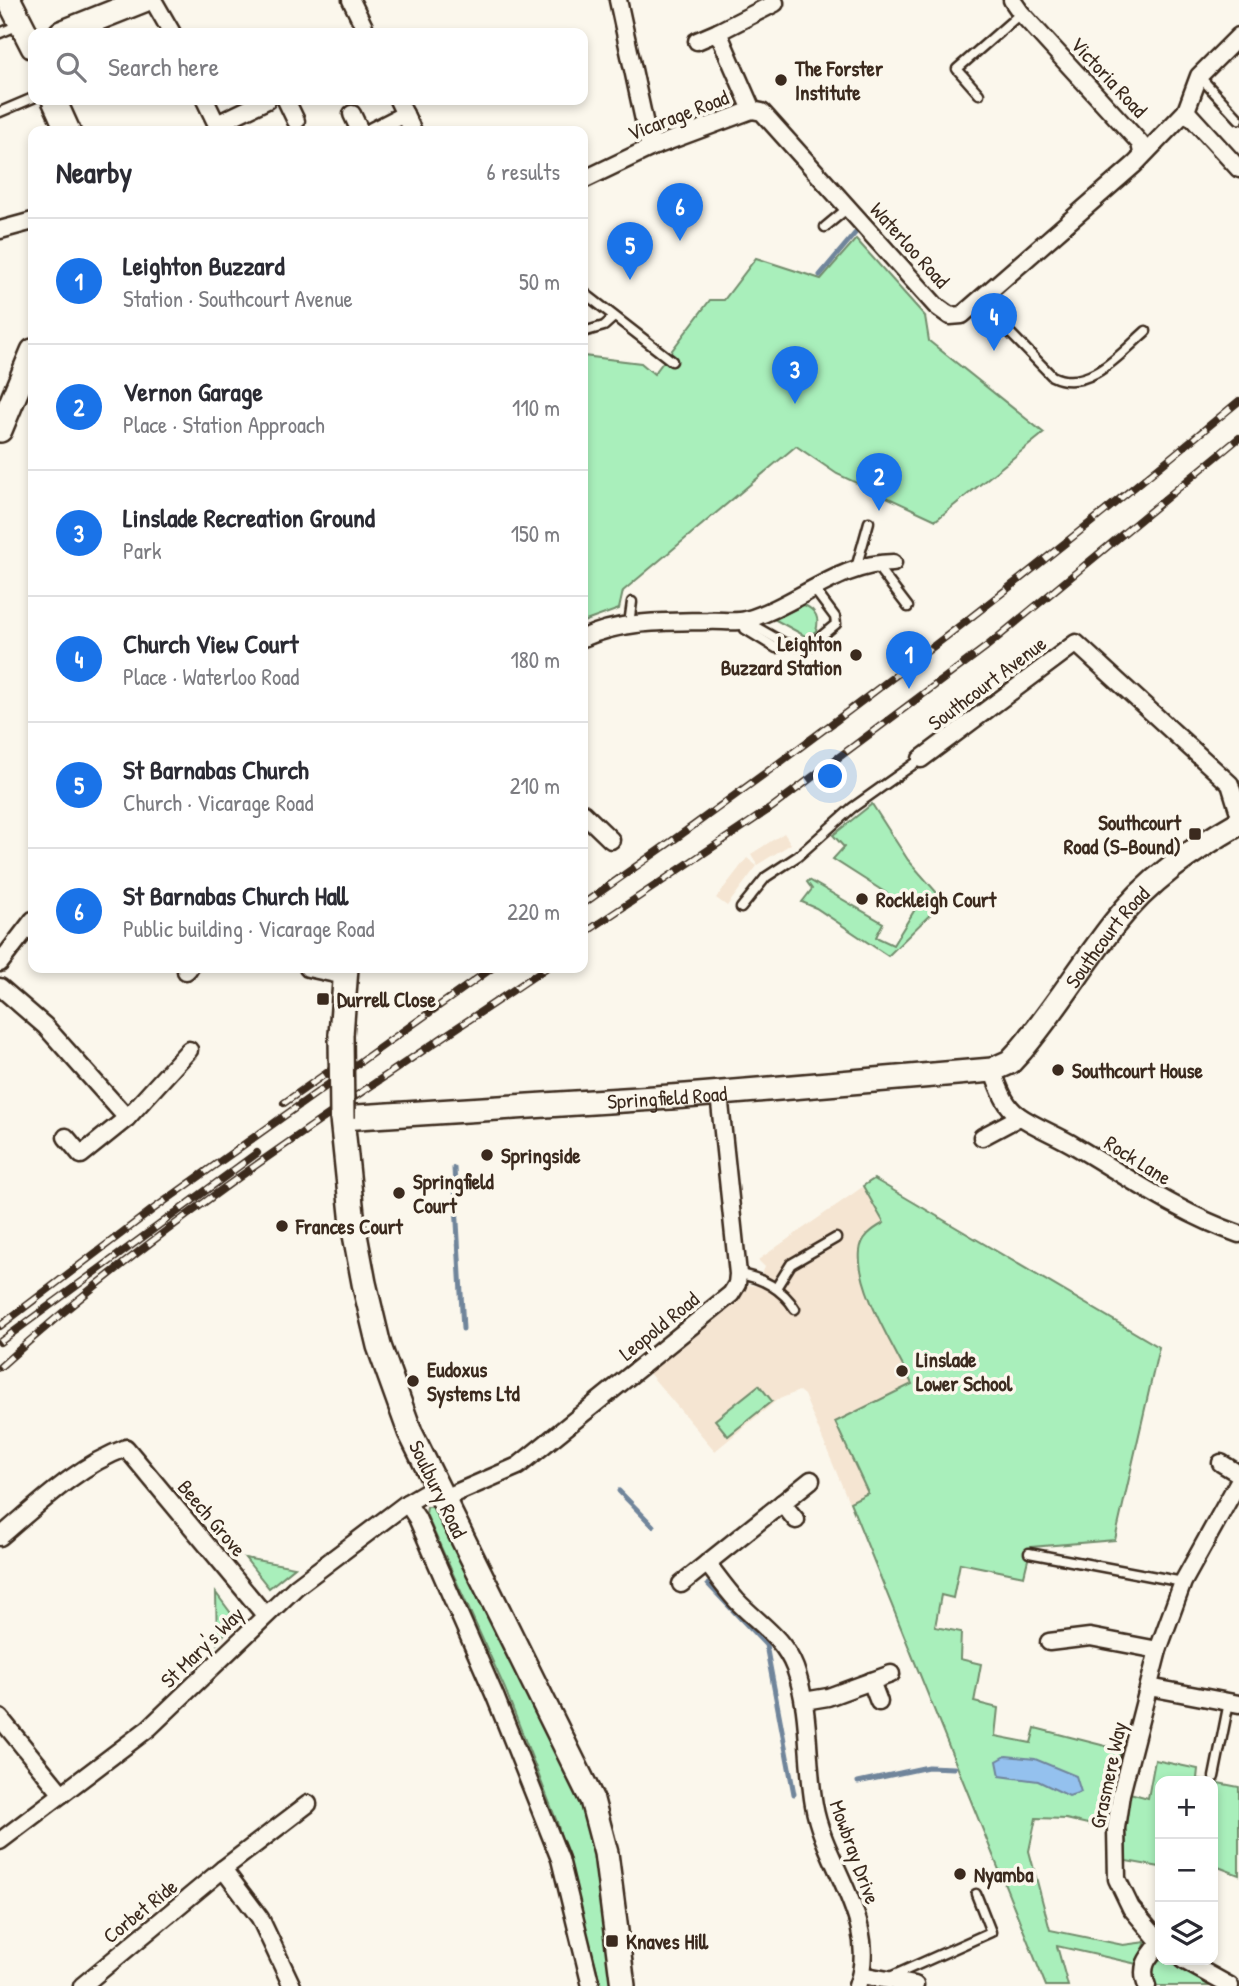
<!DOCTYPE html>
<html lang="en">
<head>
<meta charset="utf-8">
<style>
	body { margin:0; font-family:"Patrick Hand",sans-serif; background:#f7f7f7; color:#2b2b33 }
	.controls { position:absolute; right:21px; bottom:21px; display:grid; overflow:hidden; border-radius:14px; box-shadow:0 4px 10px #0003 }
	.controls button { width:63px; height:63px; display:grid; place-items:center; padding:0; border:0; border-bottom:2px solid #e1e1e2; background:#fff; color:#2b2b33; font:35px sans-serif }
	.you { position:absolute; left:831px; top:777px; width:24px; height:24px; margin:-18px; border:5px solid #fff; border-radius:50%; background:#1a73e8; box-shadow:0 0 0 10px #1a73e833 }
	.badge { display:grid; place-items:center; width:46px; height:46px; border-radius:50%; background:#1a73e8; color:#fff; font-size:23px; font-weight:700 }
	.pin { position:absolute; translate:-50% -58px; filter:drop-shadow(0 2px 4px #0008) }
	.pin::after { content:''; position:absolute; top:37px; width:24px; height:21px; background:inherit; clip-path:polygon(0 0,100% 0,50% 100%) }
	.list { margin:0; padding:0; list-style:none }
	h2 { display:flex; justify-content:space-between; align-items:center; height:91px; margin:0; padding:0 28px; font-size:30px }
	h2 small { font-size:23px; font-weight:400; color:#7c7c81 }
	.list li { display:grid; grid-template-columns:46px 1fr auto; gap:21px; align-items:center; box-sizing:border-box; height:126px; padding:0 28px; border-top:2px solid #e1e1e2 }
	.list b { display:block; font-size:26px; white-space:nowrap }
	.list p { margin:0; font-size:23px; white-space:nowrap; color:#7c7c81 }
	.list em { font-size:23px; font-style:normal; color:#7c7c81 }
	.icon { flex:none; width:38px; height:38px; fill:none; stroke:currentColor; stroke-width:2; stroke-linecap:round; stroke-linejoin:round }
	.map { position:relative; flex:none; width:1239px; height:1986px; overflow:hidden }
	.search { position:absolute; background:#fff; box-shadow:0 4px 10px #0003; left:28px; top:28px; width:560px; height:77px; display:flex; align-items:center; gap:18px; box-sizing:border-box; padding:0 24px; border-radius:14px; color:#7c7c81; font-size:26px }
	.panel { position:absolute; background:#fff; box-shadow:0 4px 10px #0003; left:28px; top:126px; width:560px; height:847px; border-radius:14px }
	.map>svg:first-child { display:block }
	.built { fill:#f5e5d2 }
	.green { fill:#a9efbb; stroke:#728c6c; stroke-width:2 }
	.water { fill:#94c1ee; stroke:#70859b; stroke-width:2 }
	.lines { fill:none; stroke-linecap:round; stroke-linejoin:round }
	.stream { stroke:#70859b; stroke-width:5 }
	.lane-casing { stroke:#3b2a1e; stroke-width:13 }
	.street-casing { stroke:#3b2a1e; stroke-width:21 }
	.secondary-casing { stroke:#3b2a1e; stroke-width:28 }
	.lane { stroke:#fbf7ec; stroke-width:8 }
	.street { stroke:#fbf7ec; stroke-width:16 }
	.secondary { stroke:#fbf7ec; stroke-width:23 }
	.rail-casing { stroke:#3b2a1e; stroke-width:8 }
	.rail { stroke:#fbf7ec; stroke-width:5; stroke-dasharray:16; stroke-linecap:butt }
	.secondary-bridge-casing { stroke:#3b2a1e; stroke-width:28; stroke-linecap:butt }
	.secondary-bridge { stroke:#fbf7ec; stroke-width:23 }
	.poi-dot { fill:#3b2a1e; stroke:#fbf7ec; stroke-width:2.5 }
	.labels { text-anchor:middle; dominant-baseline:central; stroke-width:7; stroke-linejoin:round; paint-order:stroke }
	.poi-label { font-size:21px; font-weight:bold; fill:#3b2a1e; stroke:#fbf7ec; text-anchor:start }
	.street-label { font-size:21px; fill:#3b2a1e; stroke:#fbf7ec }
</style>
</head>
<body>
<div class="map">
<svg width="1239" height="1986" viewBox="0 0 1239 1986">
	<rect width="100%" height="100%" fill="#fbf7ec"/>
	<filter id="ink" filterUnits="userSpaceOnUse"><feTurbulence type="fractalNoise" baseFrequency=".0143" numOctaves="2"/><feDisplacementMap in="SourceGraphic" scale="14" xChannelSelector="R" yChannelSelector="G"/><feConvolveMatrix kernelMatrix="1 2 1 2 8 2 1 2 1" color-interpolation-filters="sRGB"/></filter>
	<g filter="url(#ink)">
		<g class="built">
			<polygon points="784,833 791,844 757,865 751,854"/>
			<polygon points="747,858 757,866 727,906 716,898"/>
			<polygon points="874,1179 1159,1347 1141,1429 874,1562 804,1395 799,1391 777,1400 715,1451 648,1372 732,1304 748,1285 757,1286 765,1267 758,1260"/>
		</g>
		<g class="green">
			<polygon points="856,239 925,316 929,341 1044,433 936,520 837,474 796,446 623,591 619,609 583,622 583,356 641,363 654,374 710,300 724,300 756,258 821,279"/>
			<path d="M804 605C816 610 820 618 816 631L807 637 774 619Z"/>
			<polygon points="872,804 908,860 944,901 888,956 816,908 802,902 812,889 807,882 809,880 883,923 876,937 893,945 917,906 900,896 897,900 833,859 844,847 833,835"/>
			<path d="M874 1179 1159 1347 1115 1540 1031 1547 1024 1576 960 1563 953 1598 941 1595 935 1627 961 1632 960 1659 981 1664 974 1702 998 1708 995 1736 1031 1743 1035 1728 1121 1750 1111 1787 1105 1828 1066 1819 1036 1818 1029 1851 1050 1930 1123 1945 1146 1942 1137 1964 1057 1946 1068 1986H1046L850 1502 868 1493 835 1422 912 1384C896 1350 856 1289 860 1251 861 1237 873 1229 884 1223L863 1186Z"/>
			<polygon points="759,1385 772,1401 728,1436 715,1420"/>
			<polygon points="427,1507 436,1507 591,1819 618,1986 601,1986 557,1822 505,1689 426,1514"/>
			<polygon points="245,1558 295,1567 269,1588"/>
			<polygon points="216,1593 236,1620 217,1643"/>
			<polygon points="1155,1760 1198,1769 1197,1779 1210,1781 1160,1781 1160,1867 1126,1861 1125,1826 1130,1793 1148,1798"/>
			<polygon points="1213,1782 1239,1787 1239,1875 1213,1865"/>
			<polygon points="1160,1959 1171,1960 1212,1986 1155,1986 1149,1971"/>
		</g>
		<polygon class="water" points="1006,1756 1035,1759 1076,1776 1081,1792 1069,1796 1038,1781 1000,1776 997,1761"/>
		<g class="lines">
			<g class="stream">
				<polyline points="820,275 857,231"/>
				<polyline points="454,1168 463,1329"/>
				<polyline points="619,1491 653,1526"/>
				<polyline points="708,1584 766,1645 794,1794"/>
				<polyline points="858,1782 928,1767 954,1768"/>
			</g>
			<defs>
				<g id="lane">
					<polyline points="0,33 19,25"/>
					<polyline points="1199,76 1239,119"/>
					<polyline points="979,94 957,69 1021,13"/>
					<polyline points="0,112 33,98"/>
					<polyline points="825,227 849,207"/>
					<polyline points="583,292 672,361"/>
					<path d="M979 301 1052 376C1088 394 1122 352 1146 331"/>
					<polyline points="583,332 604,326 614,317"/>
					<polyline points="876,565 908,607"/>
					<polyline points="856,568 869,522"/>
					<polyline points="744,620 745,629 776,648 790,645"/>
					<polyline points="747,622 784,643 807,648 836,624 835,617 814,589"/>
					<polyline points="629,624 632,602"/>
					<polyline points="741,908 766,877 798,856 852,808 921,759"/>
					<path d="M738 1274C761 1277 783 1289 795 1309"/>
					<polyline points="776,1288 791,1264 836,1238"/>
					<polyline points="1029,1553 1183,1582"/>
					<polyline points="1214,1777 1229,1702"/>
					<polyline points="888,1978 991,1932 976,1894"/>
				</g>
				<g id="street">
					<polyline points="153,0 172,33"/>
					<polyline points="351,0 367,33"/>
					<polyline points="618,0 650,148"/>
					<polyline points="1012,0 1021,13 1140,143 1142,153"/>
					<polyline points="697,41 718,32"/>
					<polyline points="205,100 220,131"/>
					<polyline points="286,100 296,121"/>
					<polyline points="398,100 413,131"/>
					<polyline points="752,110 762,112 936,306 950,316 962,315 1135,164 1186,111 1199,76 1239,36"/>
					<polyline points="752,110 718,32 775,3"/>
					<polyline points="1186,111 1239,169"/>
					<polyline points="352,114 360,131"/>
					<polyline points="217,124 267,100"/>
					<polyline points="372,131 405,114"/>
					<polyline points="583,180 650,148 752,110"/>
					<polyline points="0,230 33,221"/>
					<path d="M583 638C622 620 666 622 708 621 720 620 735 623 746 620 797 605 839 563 893 563"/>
					<polyline points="921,759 1076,643 1230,784 1239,813"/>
					<polyline points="583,813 611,840"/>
					<polyline points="0,963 33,920"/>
					<polyline points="308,968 345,976"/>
					<polyline points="186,971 189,968"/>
					<polyline points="0,987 45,1026 127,1118"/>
					<path d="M992 1070C999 1086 1003 1104 1018 1115 1035 1127 1057 1135 1075 1146 1129 1178 1179 1213 1239 1234"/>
					<polyline points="66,1137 81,1155 127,1118 189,1050"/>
					<polyline points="982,1137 1014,1120 1018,1115"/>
					<polyline points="1221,1463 1239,1474"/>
					<polyline points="442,1499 518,1466 731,1294 737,1284 738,1274 719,1094"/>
					<polyline points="407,1503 417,1518 495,1696 560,1859 591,1986"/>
					<polyline points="782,1503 796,1520"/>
					<path d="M0 1537C39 1504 77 1466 126 1448L265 1615"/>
					<path d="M707 1563C717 1576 726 1589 737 1601 759 1624 783 1637 795 1668 811 1711 806 1760 814 1805 824 1865 881 1923 857 1986"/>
					<polyline points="681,1584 811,1480"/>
					<polyline points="1049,1642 1090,1637 1158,1650"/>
					<polyline points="871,1681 879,1702"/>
					<polyline points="1149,1687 1239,1704"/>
					<polyline points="804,1701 828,1697 891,1674"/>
					<polyline points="0,1718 62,1794"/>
					<polyline points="0,1841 149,1728 296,1587 407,1503 436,1486"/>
					<polyline points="223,1869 260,1918 292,1986"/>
					<polyline points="1160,1942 1131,1908 1117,1879 1116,1828 1121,1794 1158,1650 1183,1582 1239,1481"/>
					<polyline points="1183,1960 1230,1986"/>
					<polyline points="861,1975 915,1985"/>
					<polyline points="82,1986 223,1869 308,1804"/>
					<path d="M1147 1986C1139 1967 1148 1957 1160 1943"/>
				</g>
				<g id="secondary">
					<polyline points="9,0 33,47"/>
					<polyline points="61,33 144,0"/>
					<polyline points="54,100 68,131"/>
					<polyline points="0,430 33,351"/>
					<polyline points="341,1035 346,968"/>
					<path id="s1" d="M623 1986 606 1853 592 1800 410 1432 379 1346 364 1283 353 1224 342 1118 686 1096 992 1070 1010 1062 1021 1050C1055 1010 1082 965 1114 924 1148 880 1192 850 1239 823"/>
				</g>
			</defs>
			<use href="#lane" class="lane-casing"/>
			<use href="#street" class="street-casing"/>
			<use href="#secondary" class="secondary-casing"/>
			<use href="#lane" class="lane"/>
			<use href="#street" class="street"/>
			<use href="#secondary" class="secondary"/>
			<defs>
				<g id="rail">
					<path d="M583 904C809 746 1027 578 1239 401"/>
					<polyline points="583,934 771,808 986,647 1239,438"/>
					<polyline points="284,1103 338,1065"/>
					<polyline points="0,1326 152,1210 492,968"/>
					<polyline points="0,1342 257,1153"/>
					<path d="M0 1367C167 1216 360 1094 546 968"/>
				</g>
			</defs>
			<use href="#rail" class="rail-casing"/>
			<use href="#rail" class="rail"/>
			<defs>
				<polyline id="secondary-bridge" points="341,1035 342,1118"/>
			</defs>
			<use href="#secondary-bridge" class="secondary-bridge-casing"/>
			<use href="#secondary-bridge" class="secondary-bridge"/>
		</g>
	</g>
	<g class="poi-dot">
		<circle cx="781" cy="80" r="7"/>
		<circle cx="856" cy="655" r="7"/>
		<rect x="1188" y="827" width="14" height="14" rx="3.5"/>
		<circle cx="862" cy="899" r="7"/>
		<rect x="316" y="992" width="14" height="14" rx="3.5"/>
		<circle cx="1058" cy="1070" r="7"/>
		<circle cx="487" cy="1155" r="7"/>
		<circle cx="399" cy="1193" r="7"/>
		<circle cx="282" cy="1226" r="7"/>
		<circle cx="902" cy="1371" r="7"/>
		<circle cx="413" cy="1381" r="7"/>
		<circle cx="960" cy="1874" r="7"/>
		<rect x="605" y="1934" width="14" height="14" rx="3.5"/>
	</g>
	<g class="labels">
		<g class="poi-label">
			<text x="795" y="68">The Forster<tspan x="795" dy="24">Institute</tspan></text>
			<text x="842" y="643" text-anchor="end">Leighton<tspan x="842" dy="24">Buzzard Station</tspan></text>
			<text x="1181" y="822" text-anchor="end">Southcourt<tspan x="1181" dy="24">Road (S-Bound)</tspan></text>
			<text x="876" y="899">Rockleigh Court</text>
			<text x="337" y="999">Durrell Close</text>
			<text x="1072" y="1070">Southcourt House</text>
			<text x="501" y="1155">Springside</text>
			<text x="413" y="1181">Springfield<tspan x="413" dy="24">Court</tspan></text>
			<text x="296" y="1226">Frances Court</text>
			<text x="916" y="1359">Linslade<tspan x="916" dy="24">Lower School</tspan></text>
			<text x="427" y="1369">Eudoxus<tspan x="427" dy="24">Systems Ltd</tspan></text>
			<text x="974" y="1874">Nyamba</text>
			<text x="626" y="1941">Knaves Hill</text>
		</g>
		<g class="street-label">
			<text transform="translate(1109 77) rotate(47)">Victoria Road</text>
			<text transform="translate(678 115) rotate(-21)">Vicarage Road</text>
			<text transform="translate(910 245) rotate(48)">Waterloo Road</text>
			<text transform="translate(987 683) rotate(-37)">Southcourt Avenue</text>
			<text stroke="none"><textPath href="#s1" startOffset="1752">Southcourt Road</textPath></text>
			<text stroke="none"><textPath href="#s1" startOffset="1248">Springfield Road</textPath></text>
			<text transform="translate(1138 1160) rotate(32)">Rock Lane</text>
			<text transform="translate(659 1326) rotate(-39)">Leopold Road</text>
			<text transform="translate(438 1489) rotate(64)">Soulbury Road</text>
			<text transform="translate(212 1518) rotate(50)">Beech Grove</text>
			<text transform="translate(202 1647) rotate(-44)">St Mary's Way</text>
			<text transform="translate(1108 1775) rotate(-78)">Grasmere Way</text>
			<text transform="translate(855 1852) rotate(70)">Mowbray Drive</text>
			<text transform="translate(140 1911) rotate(-39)">Corbet Ride</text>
		</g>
	</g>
</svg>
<div class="controls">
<button>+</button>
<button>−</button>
<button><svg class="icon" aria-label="layers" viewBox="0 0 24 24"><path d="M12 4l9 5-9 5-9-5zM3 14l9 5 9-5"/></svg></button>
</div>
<div class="you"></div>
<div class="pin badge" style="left:909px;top:689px">1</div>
<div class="pin badge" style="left:879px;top:511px">2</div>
<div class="pin badge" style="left:795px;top:404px">3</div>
<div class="pin badge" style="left:994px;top:351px">4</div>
<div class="pin badge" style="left:630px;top:280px">5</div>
<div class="pin badge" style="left:680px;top:241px">6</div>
<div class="search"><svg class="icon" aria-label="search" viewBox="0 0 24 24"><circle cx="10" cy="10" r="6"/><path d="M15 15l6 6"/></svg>Search here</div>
<section class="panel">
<h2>Nearby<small>6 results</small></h2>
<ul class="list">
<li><span class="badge">1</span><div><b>Leighton Buzzard</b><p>Station · Southcourt Avenue</p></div><em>50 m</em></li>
<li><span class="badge">2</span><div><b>Vernon Garage</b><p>Place · Station Approach</p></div><em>110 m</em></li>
<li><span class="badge">3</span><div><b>Linslade Recreation Ground</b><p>Park</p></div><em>150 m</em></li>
<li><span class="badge">4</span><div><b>Church View Court</b><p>Place · Waterloo Road</p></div><em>180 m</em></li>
<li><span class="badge">5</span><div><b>St Barnabas Church</b><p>Church · Vicarage Road</p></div><em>210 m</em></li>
<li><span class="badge">6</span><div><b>St Barnabas Church Hall</b><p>Public building · Vicarage Road</p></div><em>220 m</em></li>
</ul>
</section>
</div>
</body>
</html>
